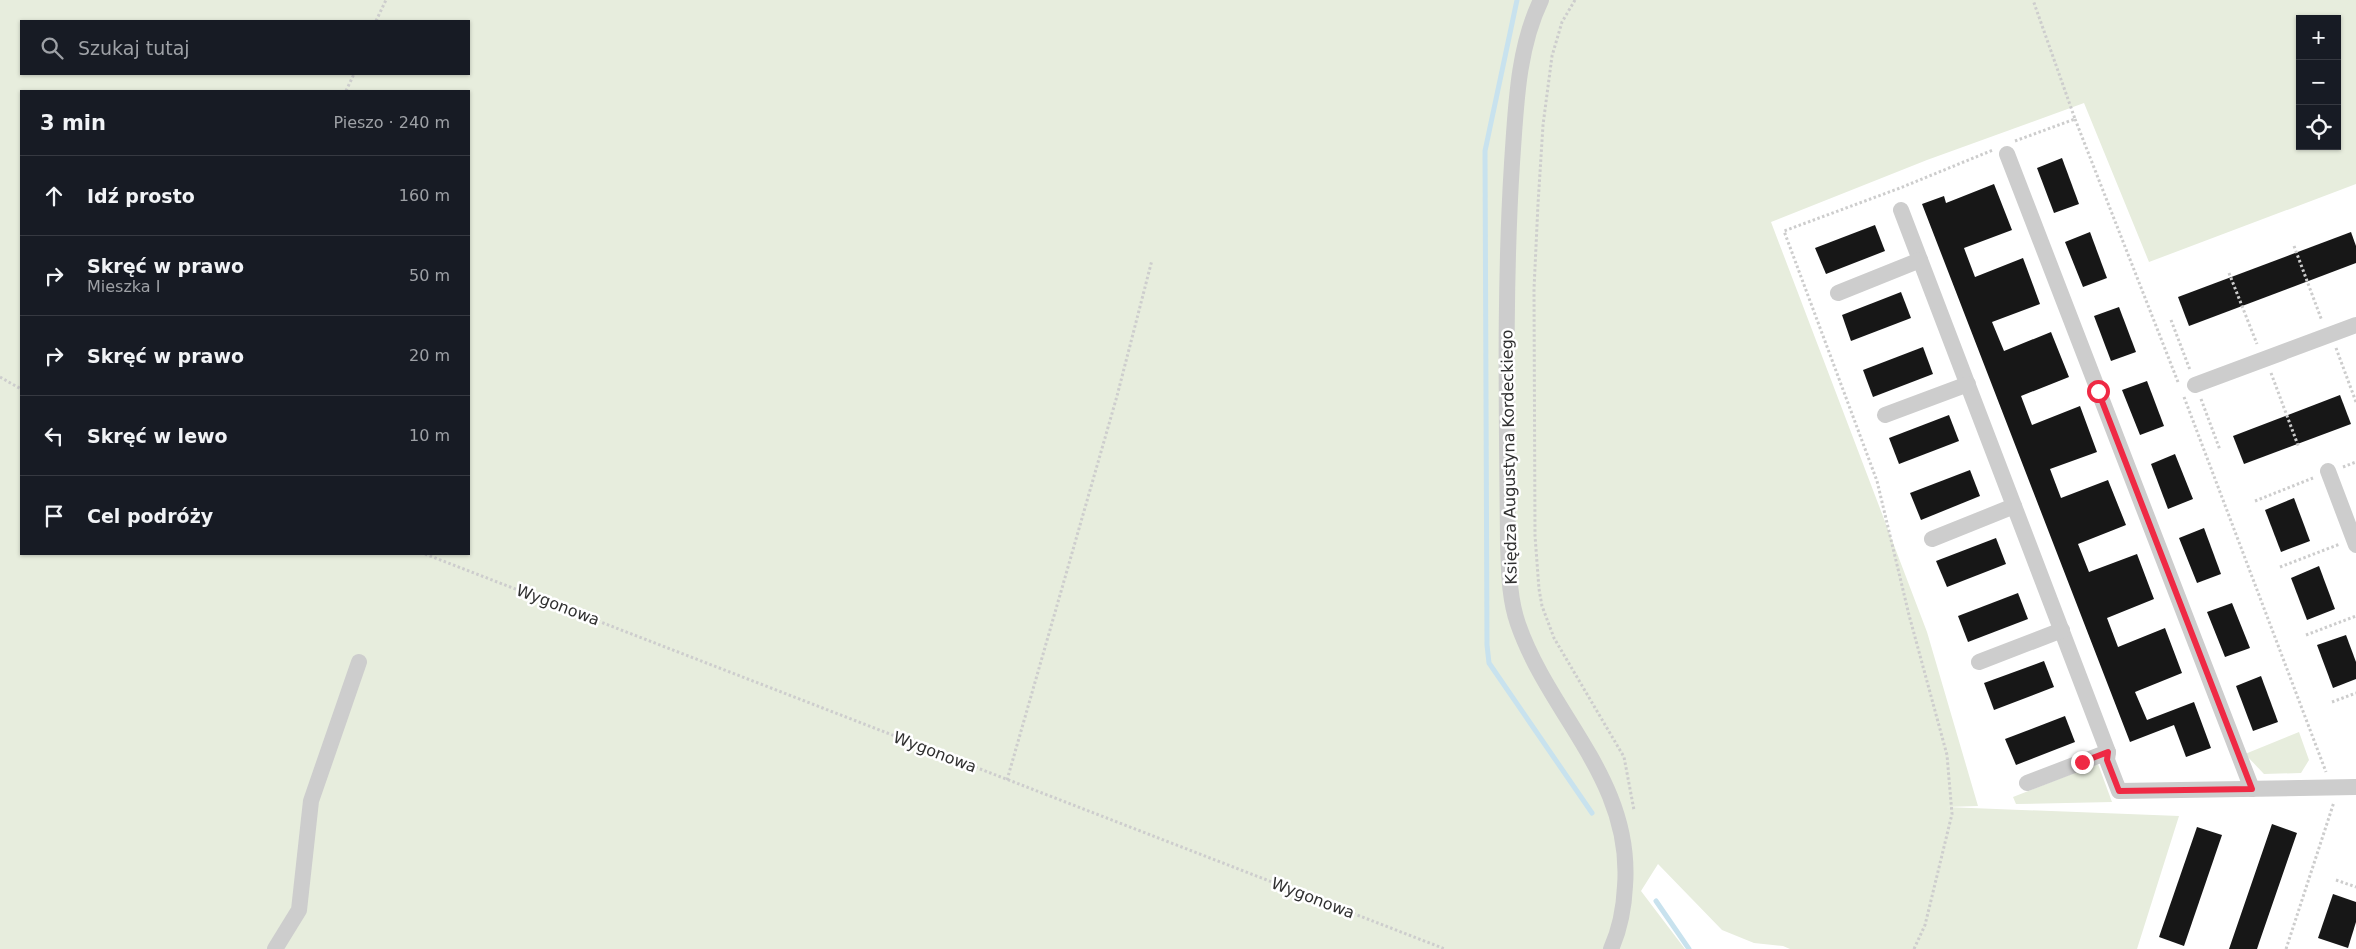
<!DOCTYPE html>
<html lang="pl">
<head>
<meta charset="utf-8">
<style>
	body { margin:0; font-family:"DejaVu Sans",sans-serif; background:#242831; color:#f1f3f6 }
	.controls { position:absolute; right:15px; top:15px; display:grid; overflow:hidden; border-radius:0px; box-shadow:0 1px 4px #0004 }
	.controls button { width:45px; height:45px; display:grid; place-items:center; padding:0; border:0; border-bottom:1px solid #363941; background:#171b24; color:#f1f3f6; font:25px sans-serif }
	.stop { position:absolute; width:15px; height:15px; margin:-11px; border:4px solid #ef2944; border-radius:50%; background:#fff }
	.stop.end { background:#ef2944; border-color:#fff; box-shadow:0 1px 5px #0008 }
	.list { margin:0; padding:0; list-style:none }
	h2 { display:flex; justify-content:space-between; align-items:center; height:65px; margin:0; padding:0 20px; font-size:21px }
	h2 small { font-size:16px; font-weight:400; color:#9ea1a6 }
	.list li { display:grid; grid-template-columns:32px 1fr auto; gap:15px; align-items:center; box-sizing:border-box; height:80px; padding:0 20px; border-top:1px solid #363941 }
	.list b { display:block; font-size:19px; white-space:nowrap }
	.list p { margin:0; font-size:16px; white-space:nowrap; color:#9ea1a6 }
	.list em { font-size:16px; font-style:normal; color:#9ea1a6 }
	.icon { flex:none; width:28px; height:28px; fill:none; stroke:currentColor; stroke-width:2; stroke-linecap:round; stroke-linejoin:round }
	.map { position:relative; flex:none; width:2356px; height:949px; overflow:hidden }
	.search { position:absolute; background:#171b24; box-shadow:0 1px 4px #0004; left:20px; top:20px; width:450px; height:55px; display:flex; align-items:center; gap:12px; box-sizing:border-box; padding:0 18px; border-radius:0px; color:#9ea1a6; font-size:19px }
	.panel { position:absolute; background:#171b24; box-shadow:0 1px 4px #0004; left:20px; top:90px; width:450px; height:465px; border-radius:0px }
	.map>svg:first-child { display:block }
	.green { fill:#e7eddd; fill-rule:evenodd }
	.lines { fill:none; stroke-linecap:round; stroke-linejoin:round }
	.stream { stroke:#c8e2ee; stroke-width:5 }
	.building { fill:#171717 }
	.path { stroke:#cdcdcd; stroke-width:3; stroke-dasharray:2.5 2.5; stroke-linecap:butt }
	.minor { stroke:#cdcdcd; stroke-width:16 }
	.route { stroke:#ef2944; stroke-width:6 }
	.labels { text-anchor:middle; dominant-baseline:central; stroke-width:5; stroke-linejoin:round; paint-order:stroke }
	.street-label { font-size:16px; fill:#303030; stroke:#fff }
</style>
</head>
<body>
<div class="map">
<svg width="2356" height="949" viewBox="0 0 2356 949">
	<rect width="100%" height="100%" fill="#fff"/>
	<g class="green">
		<path d="M0 0H2356V184L2149 262 2084 103 1927 160 1771 222 1927 632 1978 806 1946 807 2179 816 2137 949H1790L1783 946 1754 943 1722 930 1658 864 1641 891 1685 949H0ZM2300 19H2337V146H2300ZM21 21H469V74H21ZM21 91H469V554H21Z"/>
		<polygon points="2299,732 2309,760 2301,773 2264,774 2245,754"/>
		<polygon points="2098,764 2112,802 2016,804 2013,797"/>
	</g>
	<g class="lines">
		<g class="stream">
			<polyline points="1517,0 1485,151 1487,645 1489,663 1592,813"/>
			<polyline points="1656,901 1689,949"/>
		</g>
	</g>
	<g class="building">
		<polygon points="2062,158 2079,204 2054,213 2037,168"/>
		<polygon points="1994,184 2012,230 1964,248 1975,277 2023,258 2040,304 1992,322 2004,351 2051,332 2069,377 2021,396 2032,425 2080,406 2097,452 2050,469 2061,498 2108,480 2126,525 2078,544 2089,572 2137,554 2154,599 2107,618 2118,647 2165,628 2182,673 2135,692 2147,720 2194,702 2211,748 2186,757 2174,725 2130,742 1922,204 1944,196 1946,203"/>
		<polygon points="1875,225 1885,251 1826,274 1815,248"/>
		<polygon points="2090,232 2107,278 2083,287 2065,242"/>
		<polygon points="2351,232 2356,246 2356,263 2189,326 2178,297"/>
		<polygon points="1901,292 1911,318 1851,341 1842,315"/>
		<polygon points="2119,307 2136,352 2111,361 2094,316"/>
		<polygon points="1923,347 1933,374 1873,397 1863,370"/>
		<polygon points="2147,381 2164,426 2140,435 2122,390"/>
		<polygon points="2340,395 2351,424 2244,464 2233,436"/>
		<polygon points="1949,415 1959,441 1899,464 1889,438"/>
		<polygon points="2175,454 2193,499 2168,509 2151,464"/>
		<polygon points="1970,470 1980,496 1921,520 1910,493"/>
		<polygon points="2294,498 2310,541 2281,552 2265,510"/>
		<polygon points="2204,528 2221,574 2197,583 2179,538"/>
		<polygon points="1996,538 2006,564 1947,587 1936,561"/>
		<polygon points="2319,566 2335,609 2307,620 2291,578"/>
		<polygon points="2018,593 2028,619 1968,642 1958,616"/>
		<polygon points="2232,603 2250,648 2225,657 2207,612"/>
		<polygon points="2346,635 2356,662 2356,679 2333,688 2317,645"/>
		<polygon points="2044,661 2054,687 1994,710 1984,683"/>
		<polygon points="2261,676 2278,722 2253,731 2236,686"/>
		<polygon points="2065,716 2075,742 2016,765 2005,739"/>
		<polygon points="2272,824 2297,833 2259,943 2257,949 2229,949"/>
		<polygon points="2197,827 2222,835 2184,946 2159,937"/>
		<polygon points="2333,894 2356,902 2356,922 2348,948 2318,938"/>
	</g>
	<g class="lines">
		<g class="path">
			<polyline points="1575,0 1562,22 1552,56 1543,125 1538,204 1534,289 1535,536 1539,589 1542,606 1554,638 1624,757 1634,810"/>
			<polyline points="376,21 386,0"/>
			<polyline points="346,91 354,74"/>
			<polyline points="2075,119 2178,382"/>
			<polyline points="2015,141 2075,119 2033,0"/>
			<polyline points="2294,246 2322,321"/>
			<polyline points="2229,273 2257,344"/>
			<polyline points="2171,320 2190,370"/>
			<polyline points="2336,348 2356,402"/>
			<polyline points="2271,373 2299,448"/>
			<polyline points="0,377 21,389"/>
			<polyline points="2184,397 2326,772"/>
			<polyline points="2201,399 2220,450"/>
			<polyline points="2343,467 2356,462"/>
			<polyline points="2255,501 2313,478"/>
			<polyline points="425,554 1445,949"/>
			<polyline points="2280,567 2340,544"/>
			<polyline points="2306,635 2356,616"/>
			<polyline points="2332,702 2356,693"/>
			<polyline points="1007,780 1117,396 1152,260"/>
			<polyline points="2336,880 2356,887"/>
			<polyline points="1914,949 1925,925 1952,814 1947,755 1909,615 1877,481 1784,231 1900,188 1993,150"/>
			<polyline points="2286,949 2334,802"/>
		</g>
		<g class="minor">
			<path d="M1541 0C1517 50 1516 108 1512 163 1504 290 1507 417 1508 545 1509 571 1509 598 1518 624 1550 716 1633 780 1625 886 1624 908 1620 929 1611 949"/>
			<polyline points="2007,154 2252,789"/>
			<polyline points="1901,210 2108,752 2107,760 2119,791 2356,787"/>
			<polyline points="1838,293 1920,260"/>
			<polyline points="2195,385 2356,325"/>
			<polyline points="1885,415 1968,384"/>
			<polyline points="2328,471 2356,545"/>
			<polyline points="1932,539 2014,506"/>
			<polyline points="1979,662 2062,630"/>
			<polyline points="2027,783 2108,752"/>
			<polyline points="275,949 299,910 311,801 359,662"/>
		</g>
	</g>
	<g class="lines">
		<polyline class="route" points="2082,762 2108,752 2107,760 2119,791 2252,789 2098,391"/>
	</g>
	<g class="labels">
		<g class="street-label">
			<text transform="translate(1509 457) rotate(-91)">Księdza Augustyna Kordeckiego</text>
			<text transform="translate(558 605) rotate(21)">Wygonowa</text>
			<text transform="translate(935 752) rotate(21)">Wygonowa</text>
			<text transform="translate(1313 898) rotate(21)">Wygonowa</text>
		</g>
	</g>
</svg>
<div class="controls">
<button>+</button>
<button>−</button>
<button><svg class="icon" aria-label="locate" viewBox="0 0 24 24"><circle cx="12" cy="12" r="6"/><path d="M12 2v4M12 18v4M2 12h4M18 12h4"/></svg></button>
</div>
<div class="stop" style="left:2098px;top:391px"></div>
<div class="stop end" style="left:2082px;top:762px"></div>
<div class="search"><svg class="icon" aria-label="search" viewBox="0 0 24 24"><circle cx="10" cy="10" r="6"/><path d="M15 15l6 6"/></svg>Szukaj tutaj</div>
<section class="panel">
<h2>3 min<small>Pieszo · 240 m</small></h2>
<ul class="list">
<li><svg class="icon" aria-label="ahead" viewBox="0 0 24 24"><path d="M12 20V5M6 11l6-6 6 6"/></svg><div><b>Idź prosto</b></div><em>160 m</em></li>
<li><svg class="icon" aria-label="right" viewBox="0 0 24 24"><path d="M7 20v-9h11M14 6l5 5-5 5"/></svg><div><b>Skręć w prawo</b><p>Mieszka I</p></div><em>50 m</em></li>
<li><svg class="icon" aria-label="right" viewBox="0 0 24 24"><path d="M7 20v-9h11M14 6l5 5-5 5"/></svg><div><b>Skręć w prawo</b></div><em>20 m</em></li>
<li><svg class="icon" aria-label="left" viewBox="0 0 24 24"><path d="M17 20v-9H6M10 6l-5 5 5 5"/></svg><div><b>Skręć w lewo</b></div><em>10 m</em></li>
<li><svg class="icon" aria-label="arrive" viewBox="0 0 24 24"><path d="M6 21V4h12l-3 4 3 4H6"/></svg><div><b>Cel podróży</b></div></li>
</ul>
</section>
</div>
</body>
</html>
